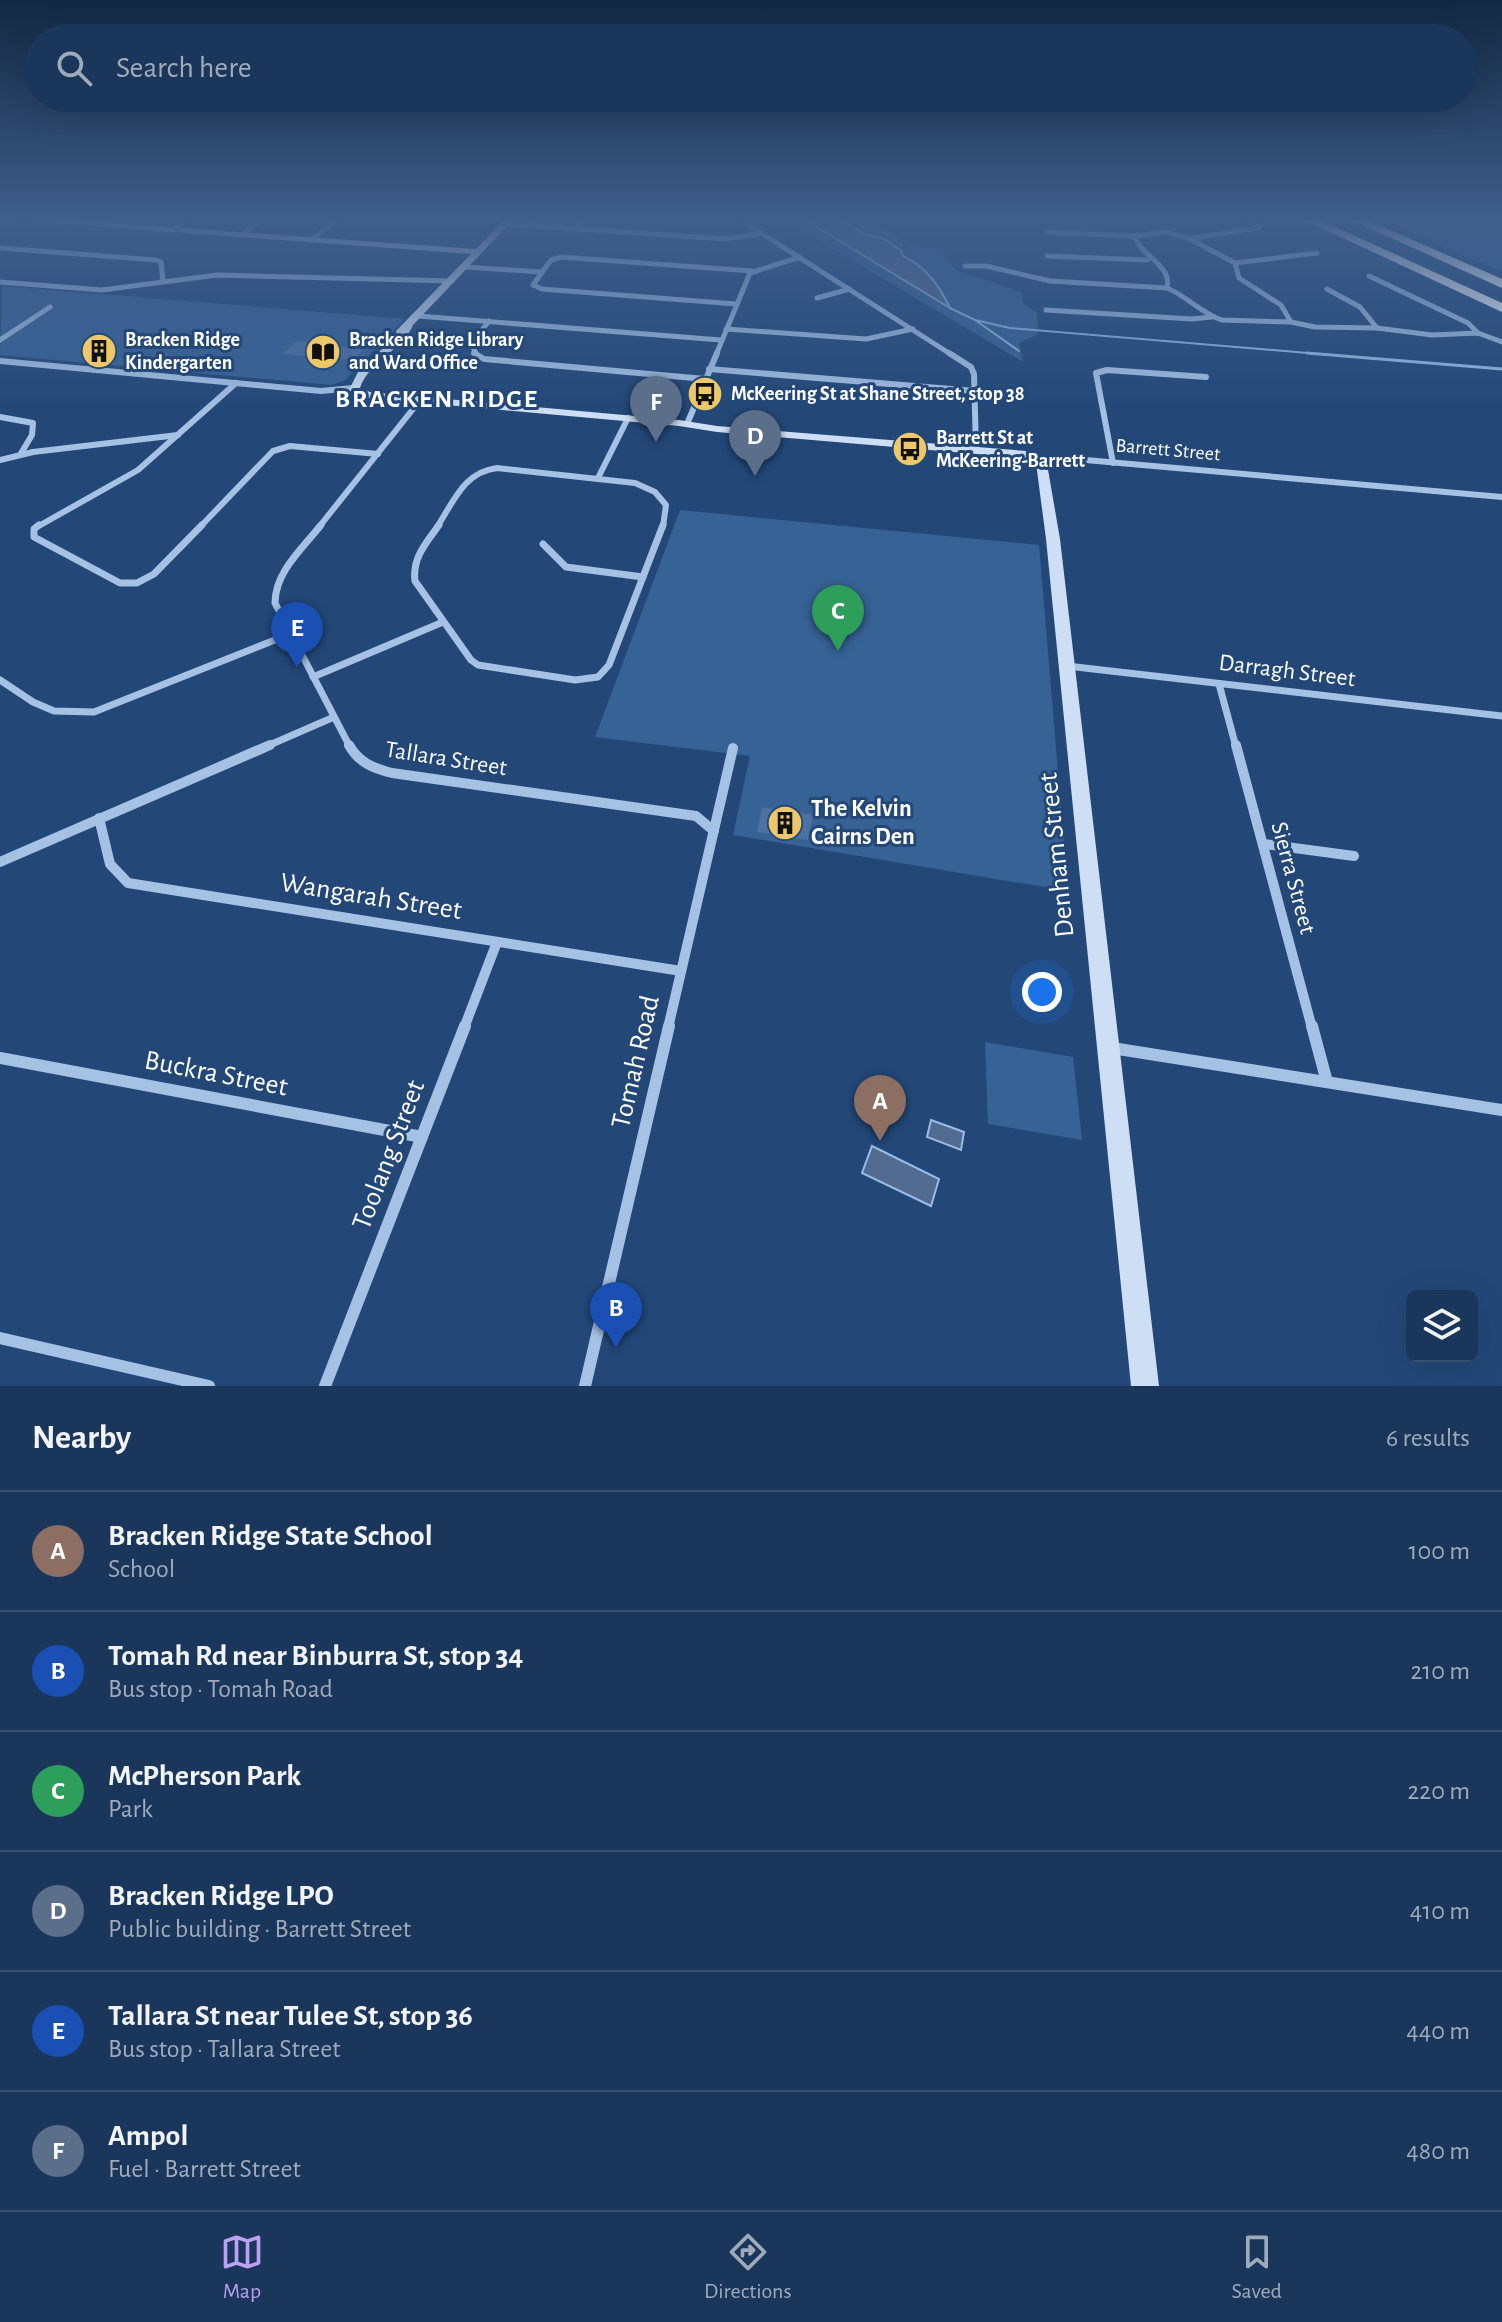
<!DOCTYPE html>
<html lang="en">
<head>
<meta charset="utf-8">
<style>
	body { margin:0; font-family:"Alegreya Sans",sans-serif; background:#233e60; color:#f1f3f6 }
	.controls { position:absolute; right:24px; bottom:24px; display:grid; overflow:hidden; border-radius:12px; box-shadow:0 8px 32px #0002 }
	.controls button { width:72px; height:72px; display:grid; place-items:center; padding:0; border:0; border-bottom:2px solid #385070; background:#1a365a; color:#f1f3f6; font:40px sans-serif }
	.you { position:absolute; left:1042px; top:992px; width:28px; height:28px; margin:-20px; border:6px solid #fff; border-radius:50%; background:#1a73e8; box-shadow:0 0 0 12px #1a73e833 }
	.badge { display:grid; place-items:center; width:52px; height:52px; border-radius:50%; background:#bca0f2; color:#fff; font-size:26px; font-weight:700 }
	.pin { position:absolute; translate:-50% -66px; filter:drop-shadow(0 2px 4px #0008) }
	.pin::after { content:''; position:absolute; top:42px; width:28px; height:24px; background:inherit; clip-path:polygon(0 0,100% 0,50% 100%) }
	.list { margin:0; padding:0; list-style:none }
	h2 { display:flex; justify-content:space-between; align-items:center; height:104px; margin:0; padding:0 32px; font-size:34px }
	h2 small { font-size:26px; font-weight:400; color:#9fabbb }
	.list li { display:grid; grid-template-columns:52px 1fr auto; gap:24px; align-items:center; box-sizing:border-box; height:120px; padding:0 32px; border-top:2px solid #385070 }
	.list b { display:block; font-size:30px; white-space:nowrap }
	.list p { margin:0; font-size:26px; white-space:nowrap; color:#9fabbb }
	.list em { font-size:26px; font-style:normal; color:#9fabbb }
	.icon { flex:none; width:44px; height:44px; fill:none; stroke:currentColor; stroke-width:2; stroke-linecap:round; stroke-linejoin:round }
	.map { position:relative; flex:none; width:1502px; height:1386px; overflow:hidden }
	.search { position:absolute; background:#1a365a; box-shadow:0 8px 32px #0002; left:24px; right:24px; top:24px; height:88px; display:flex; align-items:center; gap:20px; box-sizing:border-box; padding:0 28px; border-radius:44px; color:#9fabbb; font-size:30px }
	.sheet { height:824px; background:#1a365a }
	nav { display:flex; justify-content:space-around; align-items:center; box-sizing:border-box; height:112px; border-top:2px solid #385070; background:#1a365a; font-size:22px; color:#9fabbb }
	nav a { display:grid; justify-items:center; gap:4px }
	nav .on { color:#bca0f2 }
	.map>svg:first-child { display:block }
	.green { fill:#376296 }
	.water { fill:#516c90; stroke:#99bce5; stroke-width:2 }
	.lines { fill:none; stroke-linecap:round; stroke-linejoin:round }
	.stream-far1 { stroke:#99bce5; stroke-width:2 }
	.stream { stroke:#99bce5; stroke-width:3 }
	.building { fill:#4b72a2 }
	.street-far4 { stroke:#a5c1e4; stroke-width:5 }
	.street-far3 { stroke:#a5c1e4; stroke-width:6 }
	.street-far2 { stroke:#a5c1e4; stroke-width:7 }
	.street-far1 { stroke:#a5c1e4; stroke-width:10 }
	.street { stroke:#a5c1e4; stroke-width:12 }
	.secondary { fill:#cedef4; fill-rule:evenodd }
	.highway { fill:#fff; fill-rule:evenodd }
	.labels { text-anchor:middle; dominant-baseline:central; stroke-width:6; stroke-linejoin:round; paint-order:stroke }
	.far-poi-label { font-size:20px; font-weight:bold; fill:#fff; stroke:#234878; text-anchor:start }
	.far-street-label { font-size:20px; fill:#fff; stroke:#234878 }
	.street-label { font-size:24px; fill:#fff; stroke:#234878 }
	.poi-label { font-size:24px; font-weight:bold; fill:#fff; stroke:#234878; text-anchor:start }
	.far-district-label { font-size:26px; font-weight:bold; letter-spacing:2px; fill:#fff; stroke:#234878 }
	.near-street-label { font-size:28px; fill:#fff; stroke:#234878 }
</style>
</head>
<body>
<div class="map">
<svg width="1502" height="1386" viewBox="0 0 1502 1386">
	<rect width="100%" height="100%" fill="#234878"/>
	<g class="green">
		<polygon points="783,219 865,219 915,246 945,249 945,259 958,271 1022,292 1023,303 1037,313 1038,334 1019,343 1023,362"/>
		<polygon points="1381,219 1502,219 1502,272"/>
		<polygon points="2,286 405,319 344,381 332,385 0,355"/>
		<polygon points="680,510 1039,545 1068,891 733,835 750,756 595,737"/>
		<polygon points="985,1042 1073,1057 1082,1140 988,1124"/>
	</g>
	<g class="water">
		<path d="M803 219H841L862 233 886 240 901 251 903 256C924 265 940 287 950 308Z"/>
		<polygon points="931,1120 964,1132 961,1150 927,1137"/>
		<polygon points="872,1146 939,1179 931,1206 862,1173"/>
	</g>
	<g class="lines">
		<g class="stream-far1">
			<polyline points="950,308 975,320 1019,351"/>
			<polyline points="975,320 1010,328 1331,355"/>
		</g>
		<polyline class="stream" points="1307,353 1502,369"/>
	</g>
	<g class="building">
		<polygon points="297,341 321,343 363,350 353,360 282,354"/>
		<polygon points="762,807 813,815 808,840 757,832"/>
	</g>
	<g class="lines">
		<g class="street-far4">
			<polyline points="739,219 952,355"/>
			<polyline points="505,224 726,239 762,233"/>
			<polyline points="105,225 115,219"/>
			<polyline points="574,229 581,219"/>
			<polyline points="172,230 189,219"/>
			<polyline points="1046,232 1134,236"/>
			<path d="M1165 232 1188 238 1235 263 1239 278 1281 305 1291 322 1222 320C1202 314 1187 296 1167 288 1173 266 1141 256 1134 236Z"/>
			<polyline points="241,235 264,219"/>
			<polyline points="1193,238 1259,228 1260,225 1247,219"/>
			<polyline points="311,240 338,219"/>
			<polyline points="0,248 156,260 161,262 163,282"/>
			<polyline points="1047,256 1148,260"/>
			<polyline points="1235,263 1317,253"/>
			<polyline points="965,266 986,266 1050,281 1167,288"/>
			<polyline points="465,267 542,272"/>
			<polyline points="1369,276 1468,323 1478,333"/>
			<polyline points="0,282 102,290 217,275 452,281"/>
			<polyline points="1327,289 1360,307 1377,328"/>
			<polyline points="817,298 850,289"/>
			<polyline points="736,304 542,289 533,285 551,260 561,257 752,271"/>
			<polyline points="1046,310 1192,319 1212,317"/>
			<polyline points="418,316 721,340"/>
			<polyline points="1291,322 1315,327 1377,328 1432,335 1478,333 1502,342"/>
			<polyline points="726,329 866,339 913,329"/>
			<polyline points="0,340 50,307"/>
			<polyline points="477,355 471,344 489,321"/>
			<polyline points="716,355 750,273 800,257"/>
		</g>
		<g class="street-far3">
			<polyline points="474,353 484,359 705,379"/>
			<polyline points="949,353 971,367 974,374 976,450"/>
			<polyline points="0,361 321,391 353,388"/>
			<polyline points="709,369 975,391"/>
			<polyline points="0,417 33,423 32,435 20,455"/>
			<polyline points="687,424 717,353"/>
			<polyline points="0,460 33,452 178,435"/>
			<polyline points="1041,461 1063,458 1502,497"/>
			<polyline points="1113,463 1096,373 1107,370 1206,377"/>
			<polyline points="598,478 628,418"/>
			<polyline points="37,527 138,470 236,383"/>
			<polyline points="200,527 273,451 290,446 378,454"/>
			<polyline points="319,527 421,399"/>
			<path d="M437 527C454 501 464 472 497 468L635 483 655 492 666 505 663 527"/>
		</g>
		<g class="street-far2">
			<polyline points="39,525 34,529 34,537 120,583 137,583 154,574 202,525"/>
			<path d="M321 525C302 549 275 572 275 603L350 747"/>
			<path d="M439 525C426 543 412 558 415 581L471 660 478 665 575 680 598 677 609 665 663 525"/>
			<polyline points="543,544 566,567 643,577"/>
			<polyline points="1067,666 1502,716"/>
			<polyline points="313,677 443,622"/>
			<polyline points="0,680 33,702 54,711 94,712 290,634"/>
			<polyline points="1219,684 1236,747"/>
			<polyline points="265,747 334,717"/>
		</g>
		<g class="street-far1">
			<path d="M349 745C359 763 373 768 392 773L696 816 714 831"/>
			<polyline points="1236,745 1312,1028"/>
			<polyline points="99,818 110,864 128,883 681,971"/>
			<polyline points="1264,844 1354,856"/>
			<polyline points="0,862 270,745"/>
			<polyline points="464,1028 497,942"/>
			<polyline points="668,1028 733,748"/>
		</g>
		<g class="street">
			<polyline points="1312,1026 1327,1082"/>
			<polyline points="1112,1048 1502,1110"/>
			<polyline points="0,1058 422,1137"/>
			<polyline points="0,1338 209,1386"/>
			<polyline points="325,1386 465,1026"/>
			<polyline points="585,1386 669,1026"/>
		</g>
		<path class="secondary" d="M18 219H56L476 249 505 219H514L413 325C403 350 369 361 360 388L370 392 679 420 717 426 1026 451 1046 458 1060 539 1159 1386H1131L1046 539 1036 463 1024 458 717 432 679 426 369 398 349 390 359 370 392 340 397 335 396 331 471 254 22 221Z"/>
		<g class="highway">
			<polygon points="1302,219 1318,219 1502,303 1502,312"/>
			<polygon points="1349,219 1365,219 1502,279 1502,288"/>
		</g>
	</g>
	<linearGradient id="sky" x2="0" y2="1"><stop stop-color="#132842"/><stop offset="0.53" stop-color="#3f5e8b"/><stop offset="1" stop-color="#3f5e8b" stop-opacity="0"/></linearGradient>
	<rect width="1502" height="413" fill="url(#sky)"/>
	<defs>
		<symbol id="building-disc" viewBox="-11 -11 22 22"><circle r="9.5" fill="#eec868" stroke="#234878"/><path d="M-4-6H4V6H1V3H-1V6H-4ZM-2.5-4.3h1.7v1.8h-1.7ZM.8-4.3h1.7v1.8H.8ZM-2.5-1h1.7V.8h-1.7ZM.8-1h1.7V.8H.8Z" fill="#111"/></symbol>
		<symbol id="library-disc" viewBox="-11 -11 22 22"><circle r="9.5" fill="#eec868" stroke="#234878"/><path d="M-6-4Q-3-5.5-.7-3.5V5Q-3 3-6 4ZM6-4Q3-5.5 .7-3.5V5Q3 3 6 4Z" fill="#111"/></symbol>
		<symbol id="bus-disc" viewBox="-11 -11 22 22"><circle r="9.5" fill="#eec868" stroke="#234878"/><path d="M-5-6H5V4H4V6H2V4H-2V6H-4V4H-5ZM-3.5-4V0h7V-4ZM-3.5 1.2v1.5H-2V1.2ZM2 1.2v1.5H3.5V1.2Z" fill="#111"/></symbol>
	</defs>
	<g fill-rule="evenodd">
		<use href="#building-disc" x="79" y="331" width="40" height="40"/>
		<use href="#library-disc" x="303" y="332" width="40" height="40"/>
		<use href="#bus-disc" x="685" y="374" width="40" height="40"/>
		<use href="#bus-disc" x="890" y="429" width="40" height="40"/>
		<use href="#building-disc" x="765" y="803" width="40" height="40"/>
	</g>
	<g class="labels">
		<g class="far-poi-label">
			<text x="125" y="340">Bracken Ridge<tspan x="125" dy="23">Kindergarten</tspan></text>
			<text x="349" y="340">Bracken Ridge Library<tspan x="349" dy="23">and Ward Office</tspan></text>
			<text x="731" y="394">McKeering St at Shane Street, stop 38</text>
			<text x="936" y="438">Barrett St at<tspan x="936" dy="23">McKeering-Barrett</tspan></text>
		</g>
		<g class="far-street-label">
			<text transform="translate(1168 450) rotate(5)">Barrett Street</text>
		</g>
		<g class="street-label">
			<text transform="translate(1287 671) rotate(7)">Darragh Street</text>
			<text transform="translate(446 759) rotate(9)">Tallara Street</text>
			<text transform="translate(1293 878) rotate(75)">Sierra Street</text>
		</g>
		<g class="poi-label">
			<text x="811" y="809">The Kelvin<tspan x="811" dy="28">Cairns Den</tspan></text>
		</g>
		<g class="far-district-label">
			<text x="437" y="399">BRACKEN RIDGE</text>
		</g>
		<g class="near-street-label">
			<text transform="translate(1057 855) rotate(-96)">Denham Street</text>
			<text transform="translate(371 897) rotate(9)">Wangarah Street</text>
			<text transform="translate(636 1062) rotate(-77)">Tomah Road</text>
			<text transform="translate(216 1074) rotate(11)">Buckra Street</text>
			<text transform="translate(389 1155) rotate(-69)">Toolang Street</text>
		</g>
	</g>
</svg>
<div class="controls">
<button><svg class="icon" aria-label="layers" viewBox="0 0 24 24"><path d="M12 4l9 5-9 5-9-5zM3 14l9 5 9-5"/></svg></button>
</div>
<div class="you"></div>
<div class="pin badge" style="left:880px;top:1141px;background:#8d6e63">A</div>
<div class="pin badge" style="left:616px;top:1348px;background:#1a4fb4">B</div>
<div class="pin badge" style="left:838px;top:651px;background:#2e9e5b">C</div>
<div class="pin badge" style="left:755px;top:476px;background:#5c6f8a">D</div>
<div class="pin badge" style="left:297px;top:668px;background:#1a4fb4">E</div>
<div class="pin badge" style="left:656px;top:442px;background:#5c6f8a">F</div>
<div class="search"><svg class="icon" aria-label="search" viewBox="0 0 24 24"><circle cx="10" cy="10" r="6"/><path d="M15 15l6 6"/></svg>Search here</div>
</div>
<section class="sheet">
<h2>Nearby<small>6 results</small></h2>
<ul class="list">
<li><span class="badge" style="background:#8d6e63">A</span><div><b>Bracken Ridge State School</b><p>School</p></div><em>100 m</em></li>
<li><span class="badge" style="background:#1a4fb4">B</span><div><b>Tomah Rd near Binburra St, stop 34</b><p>Bus stop · Tomah Road</p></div><em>210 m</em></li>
<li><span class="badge" style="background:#2e9e5b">C</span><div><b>McPherson Park</b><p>Park</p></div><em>220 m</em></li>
<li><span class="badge" style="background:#5c6f8a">D</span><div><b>Bracken Ridge LPO</b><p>Public building · Barrett Street</p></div><em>410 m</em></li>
<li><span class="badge" style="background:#1a4fb4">E</span><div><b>Tallara St near Tulee St, stop 36</b><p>Bus stop · Tallara Street</p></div><em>440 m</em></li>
<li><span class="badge" style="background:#5c6f8a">F</span><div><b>Ampol</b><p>Fuel · Barrett Street</p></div><em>480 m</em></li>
</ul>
</section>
<nav>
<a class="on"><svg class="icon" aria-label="map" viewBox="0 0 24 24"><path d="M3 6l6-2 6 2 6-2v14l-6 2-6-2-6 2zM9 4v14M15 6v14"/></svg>Map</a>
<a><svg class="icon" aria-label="directions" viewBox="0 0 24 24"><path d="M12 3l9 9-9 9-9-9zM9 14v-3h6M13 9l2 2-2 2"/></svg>Directions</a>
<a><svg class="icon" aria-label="saved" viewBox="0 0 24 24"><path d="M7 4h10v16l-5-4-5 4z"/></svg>Saved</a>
</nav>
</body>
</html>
